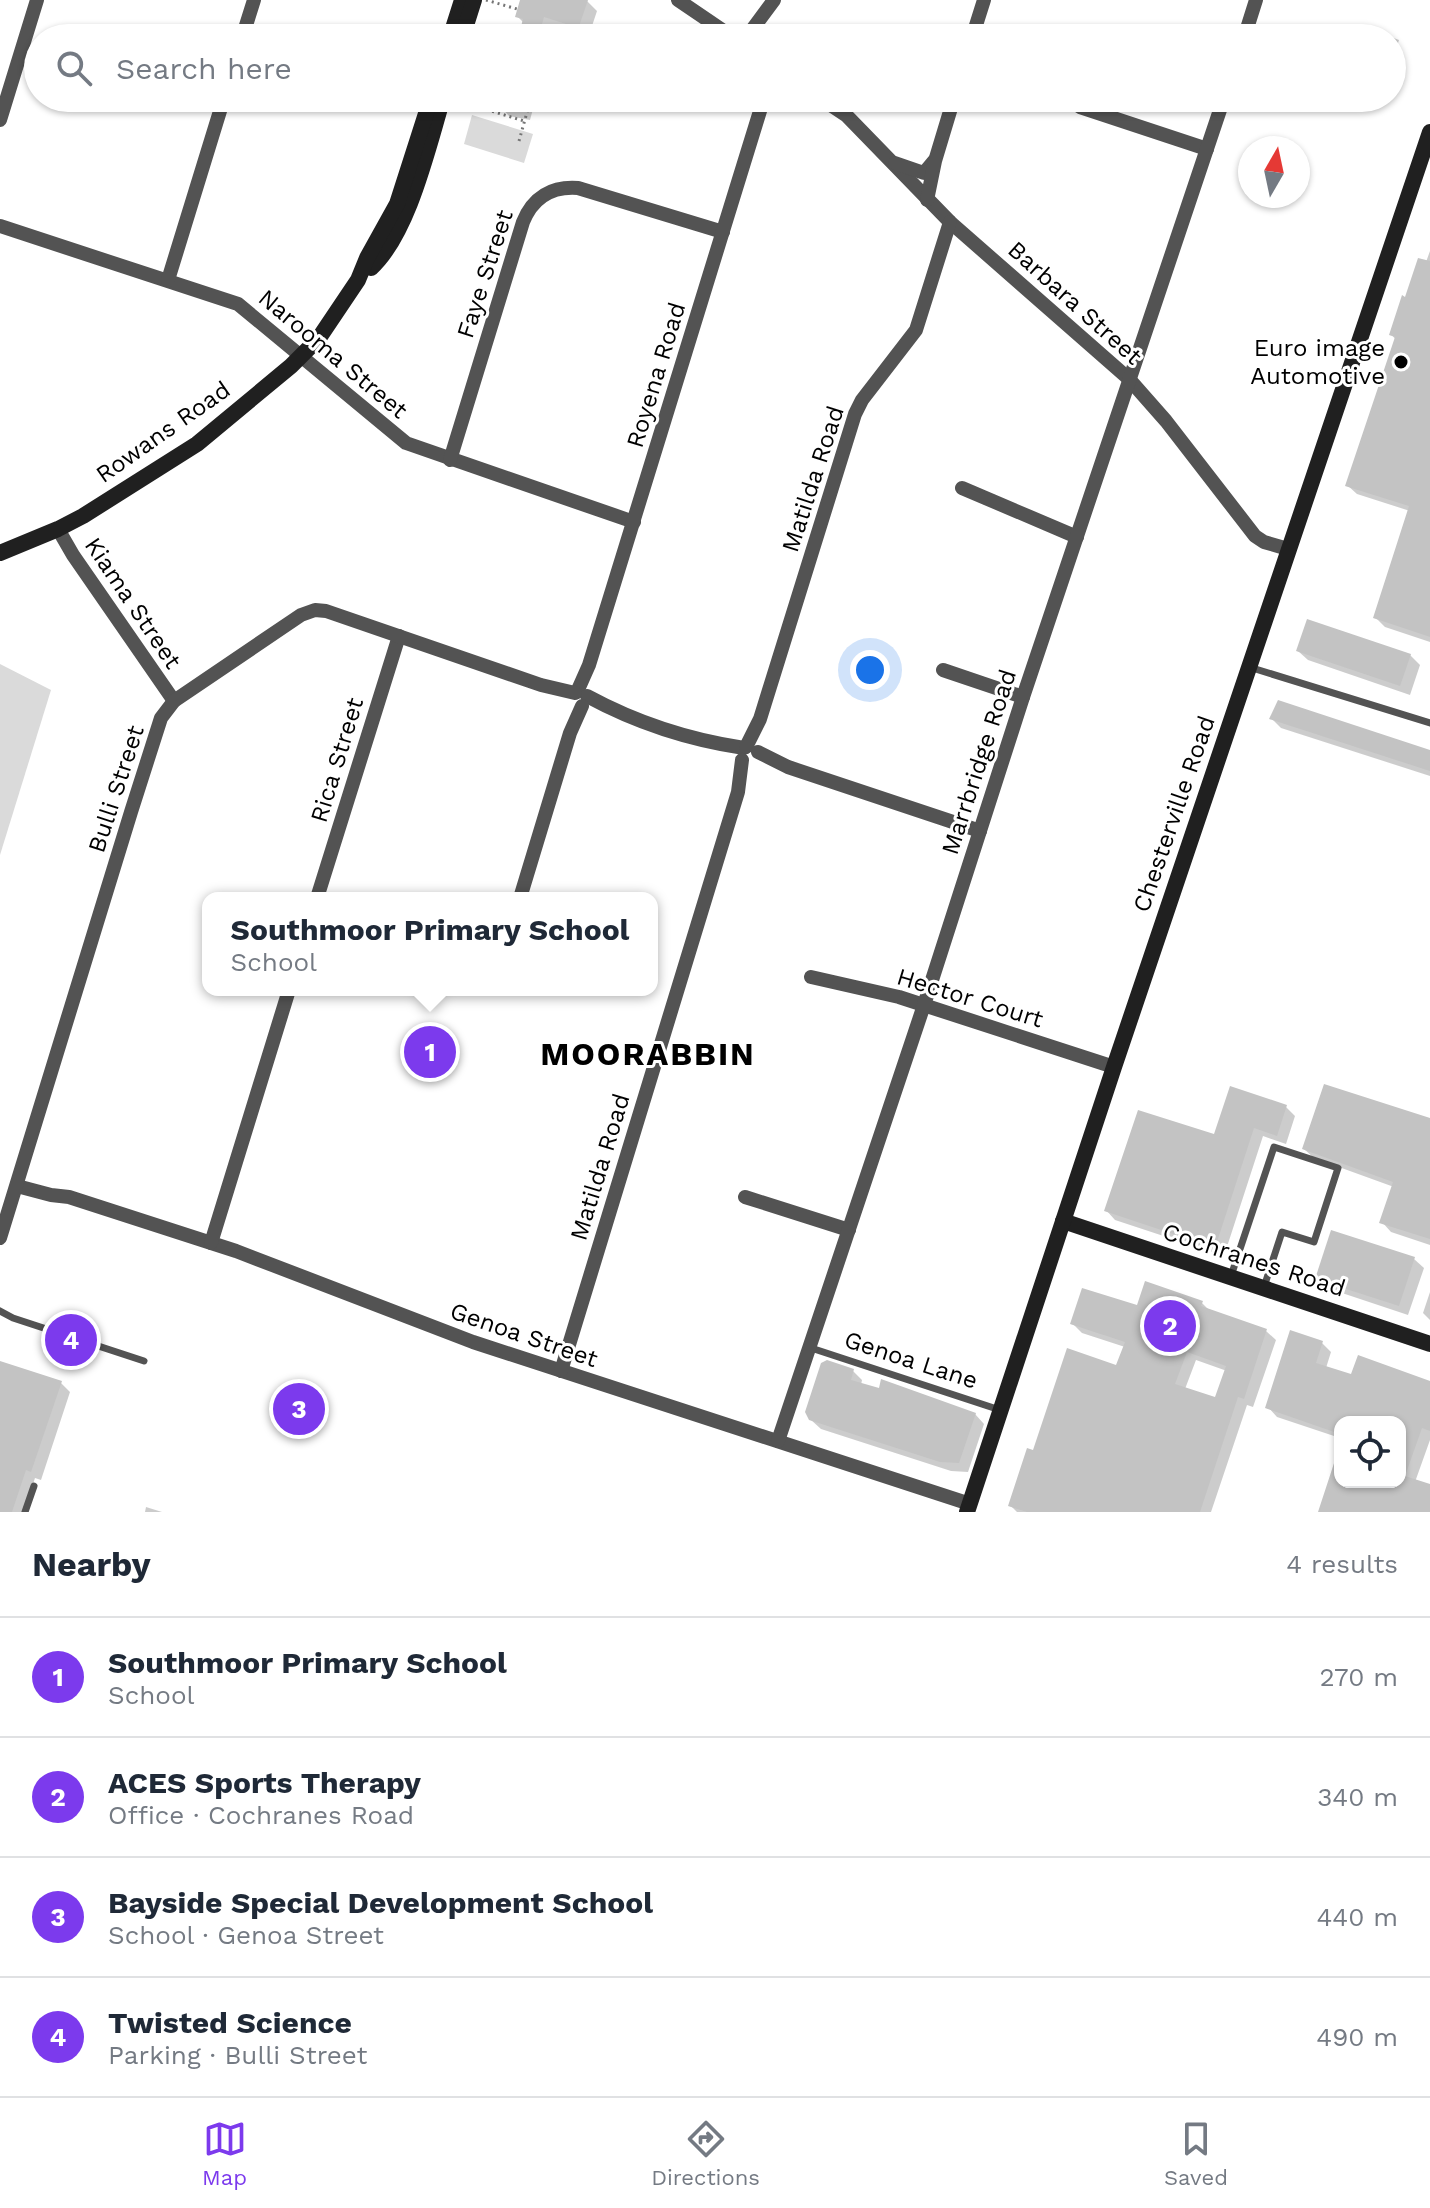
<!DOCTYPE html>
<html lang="en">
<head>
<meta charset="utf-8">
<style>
	body { margin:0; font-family:"Work Sans",sans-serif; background:#f2f2f3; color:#1f2937 }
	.controls { position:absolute; right:24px; bottom:24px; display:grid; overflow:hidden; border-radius:16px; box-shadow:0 2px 6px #0004 }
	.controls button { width:72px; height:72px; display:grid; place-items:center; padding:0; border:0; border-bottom:2px solid #e0e1e3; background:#fff; color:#1f2937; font:40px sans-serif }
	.compass { position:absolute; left:1238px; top:136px; width:72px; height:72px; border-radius:50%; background:#fff; box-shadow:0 2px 6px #0004; rotate:9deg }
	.you { position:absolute; left:870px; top:670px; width:28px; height:28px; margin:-20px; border:6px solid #fff; border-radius:50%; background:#1a73e8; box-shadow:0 0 0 12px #1a73e833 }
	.badge { display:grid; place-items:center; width:52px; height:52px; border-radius:50%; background:#7c3aed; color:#fff; font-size:26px; font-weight:700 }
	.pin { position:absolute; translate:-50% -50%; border:4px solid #fff; box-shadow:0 2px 8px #0006 }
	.popup { position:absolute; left:202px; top:892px; width:456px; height:104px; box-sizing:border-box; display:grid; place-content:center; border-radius:16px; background:#fff; filter:drop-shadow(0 2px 6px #0005); font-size:26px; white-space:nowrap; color:#747a83 }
	.popup b { font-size:30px; color:#1f2937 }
	.popup::after { content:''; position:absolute; left:50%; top:100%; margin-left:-16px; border:16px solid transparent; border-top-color:#fff }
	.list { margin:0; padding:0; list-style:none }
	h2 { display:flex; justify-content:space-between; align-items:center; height:104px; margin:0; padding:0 32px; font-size:34px }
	h2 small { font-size:26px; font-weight:400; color:#747a83 }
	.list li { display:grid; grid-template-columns:52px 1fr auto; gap:24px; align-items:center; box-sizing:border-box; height:120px; padding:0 32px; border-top:2px solid #e0e1e3 }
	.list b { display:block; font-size:30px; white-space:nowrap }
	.list p { margin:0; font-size:26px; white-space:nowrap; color:#747a83 }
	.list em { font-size:26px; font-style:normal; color:#747a83 }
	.icon { flex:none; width:44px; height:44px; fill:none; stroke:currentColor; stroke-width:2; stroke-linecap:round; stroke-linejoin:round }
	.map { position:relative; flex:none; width:1430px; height:1512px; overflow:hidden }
	.search { position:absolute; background:#fff; box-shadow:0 2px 6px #0004; left:24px; right:24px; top:24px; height:88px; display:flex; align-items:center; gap:20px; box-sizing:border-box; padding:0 28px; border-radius:44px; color:#747a83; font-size:30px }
	.sheet { height:584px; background:#fff }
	nav { display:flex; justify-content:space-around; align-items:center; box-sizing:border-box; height:112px; border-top:2px solid #e0e1e3; background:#fff; font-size:22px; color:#747a83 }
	nav a { display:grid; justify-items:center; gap:4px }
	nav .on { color:#7c3aed }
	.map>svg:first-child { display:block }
	.green { fill:#dadada }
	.shadow { fill:#0003; fill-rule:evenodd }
	.building { fill:#c3c3c3; fill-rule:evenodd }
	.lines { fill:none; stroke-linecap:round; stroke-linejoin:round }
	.path { stroke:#757575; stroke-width:3; stroke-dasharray:2 4; stroke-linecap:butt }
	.lane { stroke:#535353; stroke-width:7 }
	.street { stroke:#535353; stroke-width:14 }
	.secondary { stroke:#202020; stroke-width:16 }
	.poi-dot { fill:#000; stroke:#fff; stroke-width:3 }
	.labels { text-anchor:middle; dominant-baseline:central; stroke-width:6; stroke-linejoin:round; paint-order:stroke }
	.street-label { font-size:24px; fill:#000; stroke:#fff }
	.poi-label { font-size:24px; fill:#000; stroke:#fff; text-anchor:end }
	.district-label { font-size:32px; font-weight:bold; letter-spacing:2px; fill:#000; stroke:#fff }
</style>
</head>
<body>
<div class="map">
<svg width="1430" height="1512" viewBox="0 0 1430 1512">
	<rect width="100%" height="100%" fill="#fff"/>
	<g class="green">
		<polygon points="472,115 533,134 524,163 464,144"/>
		<polygon points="0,664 51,690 0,855"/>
	</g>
	<g class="shadow">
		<polygon points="522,0 587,1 597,11 588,38 576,37 569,30 553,25 550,38 520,38 524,23 517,16"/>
		<polygon points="1375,31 1399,40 1392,61 1392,38 1373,38"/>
		<polygon points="502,98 536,98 530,120 509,116 500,106"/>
		<polygon points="1430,251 1430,642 1385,627 1375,617 1410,511 1357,494 1347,485 1396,340 1391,334 1426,262"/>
		<polygon points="1298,651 1410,655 1420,665 1410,695 1308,660"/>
		<polygon points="1271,718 1430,752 1430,776 1281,728"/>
		<polygon points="1286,1107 1295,1116 1286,1144 1263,1136 1224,1256 1115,1220 1106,1210 1215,1136"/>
		<polygon points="1430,1120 1430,1245 1391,1232 1382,1222 1394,1187 1314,1158 1304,1149"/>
		<polygon points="1414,1259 1424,1268 1408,1315 1327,1288 1317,1278"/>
		<polygon points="1430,1292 1430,1320 1423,1313"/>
		<path d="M1202 1303 1211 1312 1266 1331 1276 1340 1253 1407 1247 1405 1211 1512H1017L1010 1505 1034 1453 1117 1367 1125 1347 1082 1333 1073 1324 1138 1307ZM1196 1360 1227 1371 1217 1400 1185 1389Z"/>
		<polygon points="1322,1343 1331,1352 1326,1368 1353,1376 1430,1383 1430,1440 1415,1482 1430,1486 1430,1512 1320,1512 1340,1450 1340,1482 1400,1482 1400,1422 1340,1422 1340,1438 1277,1417 1268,1407"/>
		<polygon points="0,1363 61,1383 70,1392 41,1480 35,1478 24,1512 0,1512"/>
		<polygon points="853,1371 862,1380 861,1385 975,1414 984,1424 968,1472 951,1471 821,1429 810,1419"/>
		<polygon points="146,1507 162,1512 145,1512"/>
	</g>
	<g class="building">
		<polygon points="520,0 588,0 577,32 565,29 566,24 544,17 538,38 518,38 523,19 515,17"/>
		<polygon points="479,98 524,98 521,111 516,110 516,112 478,101"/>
		<polygon points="1418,258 1430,261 1430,637 1373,618 1409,506 1345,486 1395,337 1389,335 1402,295 1405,297"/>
		<polygon points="1307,619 1411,654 1400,686 1296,651"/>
		<polygon points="1278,700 1430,750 1430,771 1269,719"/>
		<polygon points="1324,1084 1430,1118 1430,1239 1379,1223 1393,1182 1302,1149"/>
		<polygon points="1230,1086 1287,1105 1277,1136 1254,1128 1215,1248 1104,1211 1138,1110 1214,1134"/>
		<polygon points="1331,1230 1415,1257 1399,1306 1315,1279"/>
		<path d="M1145 1281 1203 1301 1201 1306 1267 1329 1244 1399 1238 1397 1200 1512H1027L1008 1506 1027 1448 1033 1450 1067 1348 1116 1365 1125 1342 1070 1324 1082 1288 1137 1305ZM1187 1352 1226 1366 1215 1397 1175 1384Z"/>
		<polygon points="1290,1330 1323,1341 1316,1363 1351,1374 1358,1355 1430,1381 1430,1431 1422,1428 1405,1476 1430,1484 1430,1512 1318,1512 1338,1451 1340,1451 1340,1482 1400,1482 1400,1422 1340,1422 1340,1434 1265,1408"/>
		<polygon points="827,1360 854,1369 851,1380 879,1388 881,1379 976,1413 959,1463 940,1462 809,1420 805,1412 821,1363"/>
		<polygon points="0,1361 62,1381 31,1472 26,1470 12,1512 0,1512"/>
	</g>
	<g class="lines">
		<g class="path">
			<polyline points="486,0 517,9"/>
			<polyline points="475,106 524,121"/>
			<polyline points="519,141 531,98"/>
		</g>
		<g class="lane">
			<polyline points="1249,667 1430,723"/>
			<polyline points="1231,1276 1274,1147 1338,1168 1314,1242 1282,1232 1264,1287"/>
			<polyline points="0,1311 13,1318 144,1361"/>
			<polyline points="808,1347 1000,1410"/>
			<polyline points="25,1512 34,1486"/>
		</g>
		<g class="street">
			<polyline points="678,0 734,38"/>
			<polyline points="242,38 254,0"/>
			<polyline points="746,38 774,0"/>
			<polyline points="972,38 984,0"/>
			<polyline points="1244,38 1256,0"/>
			<polyline points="820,98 847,116 950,222 1129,379 1166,421 1255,536 1264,542 1288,549"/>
			<polyline points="1080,107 1207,149"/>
			<polyline points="0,120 37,0"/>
			<polyline points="895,163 924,173 934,161"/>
			<polyline points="927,200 935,161 954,98"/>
			<polyline points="0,226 238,304 406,443 634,522"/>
			<polyline points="168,280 224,98"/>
			<path d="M450 460 523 222C533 197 552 186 578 188L723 232"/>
			<polyline points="962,488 1077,537"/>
			<polyline points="58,529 73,555 174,701"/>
			<polyline points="943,670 1023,697"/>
			<polyline points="577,692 589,665 764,98"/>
			<path d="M587 696C635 722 690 740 744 748"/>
			<polyline points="746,747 760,719 855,414 862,400 916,330 950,222"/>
			<polyline points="758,752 788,767 980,831"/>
			<polyline points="317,898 399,636"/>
			<polyline points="520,898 570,733 582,706"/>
			<polyline points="811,977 899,997 1114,1067"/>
			<polyline points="17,1186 51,1195 69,1197 236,1251 473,1342 970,1504"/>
			<polyline points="745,1197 849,1230"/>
			<polyline points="0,1238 131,812 161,718 174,701 301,615 315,610 326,611 541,685 575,693"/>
			<polyline points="211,1243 289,990"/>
			<polyline points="561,1371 738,792 742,760"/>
			<polyline points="778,1441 924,1005 1023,697 1224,98"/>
		</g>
		<g class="secondary">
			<polyline points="450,38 462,0"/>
			<polyline points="462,38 474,0"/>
			<path d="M371 268C409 233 428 147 443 98"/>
			<polyline points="0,553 58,529 83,516 197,444 291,366 319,338 358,280 367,258 397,204 431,98"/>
			<polyline points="1063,1221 1430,1344"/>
			<polyline points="967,1512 1114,1067 1430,132"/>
		</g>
	</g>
	<circle class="poi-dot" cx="1401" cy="362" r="8"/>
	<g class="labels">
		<g class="street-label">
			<text transform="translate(485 274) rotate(-72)">Faye Street</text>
			<text transform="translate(1075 303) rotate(42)">Barbara Street</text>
			<text transform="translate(333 354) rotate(40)">Narooma Street</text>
			<text transform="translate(656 375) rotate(-73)">Royena Road</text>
			<text transform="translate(163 432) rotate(-35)">Rowans Road</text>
			<text transform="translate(813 479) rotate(-72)">Matilda Road</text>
			<text transform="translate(133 603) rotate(56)">Kiama Street</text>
			<text transform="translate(337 760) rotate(-73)">Rica Street</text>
			<text transform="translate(979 762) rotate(-72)">Marrbridge Road</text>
			<text transform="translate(116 789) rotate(-72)">Bulli Street</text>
			<text transform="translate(1174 814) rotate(-71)">Chesterville Road</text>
			<text transform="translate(970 998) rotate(17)">Hector Court</text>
			<text transform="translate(600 1167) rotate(-73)">Matilda Road</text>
			<text transform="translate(1254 1260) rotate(18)">Cochranes Road</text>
			<text transform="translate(524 1335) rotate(19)">Genoa Street</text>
			<text transform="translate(911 1360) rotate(18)">Genoa Lane</text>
		</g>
		<g class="poi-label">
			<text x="1385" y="348">Euro image<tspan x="1385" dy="28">Automotive</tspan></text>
		</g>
		<g class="district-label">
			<text x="648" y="1054">MOORABBIN</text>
		</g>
	</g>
</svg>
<div class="controls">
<button><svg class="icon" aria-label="locate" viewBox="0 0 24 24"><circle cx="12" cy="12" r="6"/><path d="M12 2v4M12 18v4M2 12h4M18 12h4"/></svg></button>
</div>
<svg class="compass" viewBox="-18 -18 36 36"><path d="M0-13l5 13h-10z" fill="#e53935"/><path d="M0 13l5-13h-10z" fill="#747a83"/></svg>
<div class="you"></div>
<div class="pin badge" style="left:430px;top:1052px">1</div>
<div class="popup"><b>Southmoor Primary School</b>School</div>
<div class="pin badge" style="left:1170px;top:1326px">2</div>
<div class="pin badge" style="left:299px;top:1409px">3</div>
<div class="pin badge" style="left:71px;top:1340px">4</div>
<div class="search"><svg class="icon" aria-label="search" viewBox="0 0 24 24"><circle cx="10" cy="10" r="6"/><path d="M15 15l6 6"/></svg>Search here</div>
</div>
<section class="sheet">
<h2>Nearby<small>4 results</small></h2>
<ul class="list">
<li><span class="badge">1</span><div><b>Southmoor Primary School</b><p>School</p></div><em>270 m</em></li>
<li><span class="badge">2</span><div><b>ACES Sports Therapy</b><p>Office · Cochranes Road</p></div><em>340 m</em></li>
<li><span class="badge">3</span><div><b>Bayside Special Development School</b><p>School · Genoa Street</p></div><em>440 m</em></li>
<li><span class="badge">4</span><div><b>Twisted Science</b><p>Parking · Bulli Street</p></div><em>490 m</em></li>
</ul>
</section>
<nav>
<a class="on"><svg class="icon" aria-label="map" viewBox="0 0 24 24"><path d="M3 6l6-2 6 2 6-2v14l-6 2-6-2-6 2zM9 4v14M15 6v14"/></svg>Map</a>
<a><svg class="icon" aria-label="directions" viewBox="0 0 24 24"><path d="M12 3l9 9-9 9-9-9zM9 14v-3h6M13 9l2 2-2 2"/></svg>Directions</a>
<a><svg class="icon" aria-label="saved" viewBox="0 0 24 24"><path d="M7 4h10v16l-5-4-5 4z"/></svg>Saved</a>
</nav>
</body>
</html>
